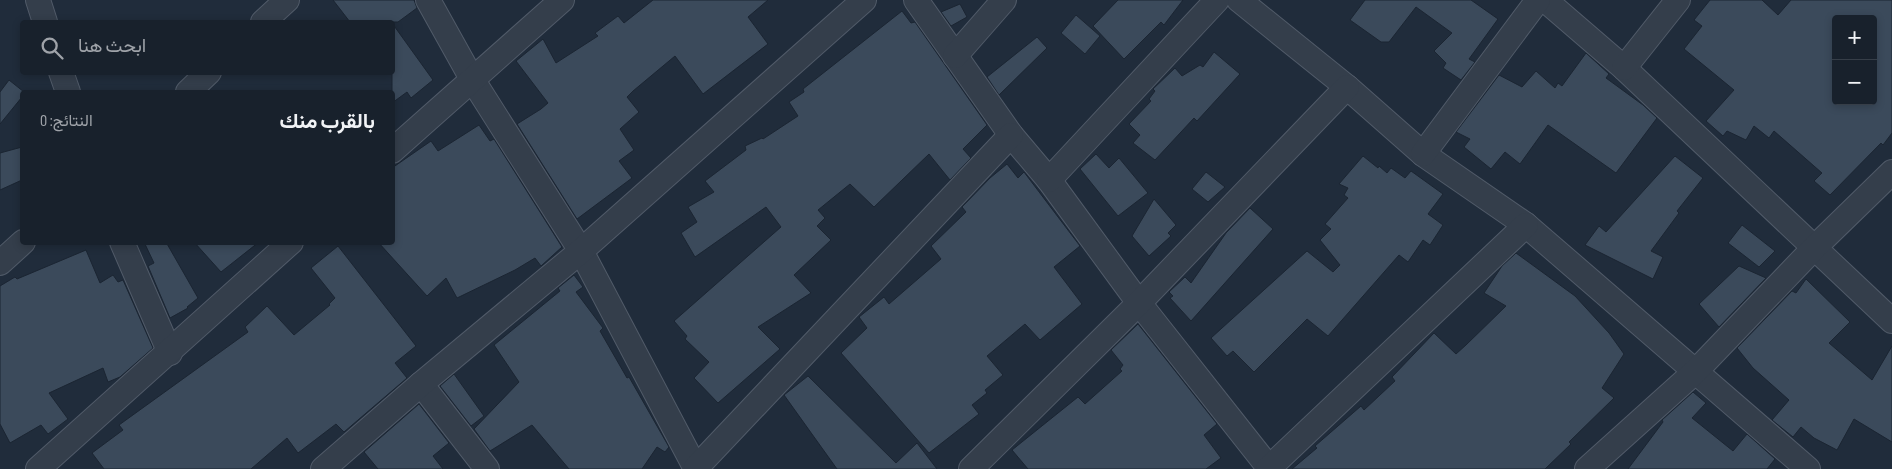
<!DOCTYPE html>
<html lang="ar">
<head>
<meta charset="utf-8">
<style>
	body { margin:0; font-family:"Sofia Sans Condensed",Vazirmatn,sans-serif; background:#212934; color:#f1f3f6; direction:rtl }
	.controls { position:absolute; right:15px; top:15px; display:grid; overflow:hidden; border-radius:5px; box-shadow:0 2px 8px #0003 }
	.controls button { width:45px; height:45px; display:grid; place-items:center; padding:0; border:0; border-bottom:1px solid #363e48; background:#18212c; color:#f1f3f6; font:25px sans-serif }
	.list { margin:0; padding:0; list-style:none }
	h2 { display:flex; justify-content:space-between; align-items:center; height:65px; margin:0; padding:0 20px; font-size:21px }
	h2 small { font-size:16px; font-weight:400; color:#9fa3a9 }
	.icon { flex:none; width:28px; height:28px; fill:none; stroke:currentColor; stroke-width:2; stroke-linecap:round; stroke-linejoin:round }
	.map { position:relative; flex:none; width:1892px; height:469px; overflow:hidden; direction:ltr }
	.search { position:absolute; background:#18212c; box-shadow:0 2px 8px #0003; left:20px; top:20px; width:375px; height:55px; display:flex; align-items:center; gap:12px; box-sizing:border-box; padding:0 18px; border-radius:5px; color:#9fa3a9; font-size:19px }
	.panel { position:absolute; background:#18212c; box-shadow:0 2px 8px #0003; left:20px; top:90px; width:375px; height:155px; border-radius:5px; direction:rtl }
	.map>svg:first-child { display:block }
	.building { fill:#3b4a5b; stroke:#1b2532; fill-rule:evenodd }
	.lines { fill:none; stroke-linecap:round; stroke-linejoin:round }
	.street-casing { stroke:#515b69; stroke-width:26 }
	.street { stroke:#343e4b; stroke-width:24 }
</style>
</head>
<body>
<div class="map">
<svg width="1892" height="469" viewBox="0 0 1892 469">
	<rect width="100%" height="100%" fill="#202c3b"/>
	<g class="building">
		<polygon points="333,0 414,0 417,8 398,22 350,22"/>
		<polygon points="653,0 768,0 748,17 768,44 703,94 675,56 633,91 627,97 639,112 620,129 634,150 619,161 632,178 577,219 517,124 541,109 548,103 516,61 543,39 556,63 598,36 595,33 618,16 624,23"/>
		<polygon points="1118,0 1183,0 1164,25 1161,22 1124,59 1093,26"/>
		<polygon points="1365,0 1471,0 1498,19 1469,59 1475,62 1461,80 1443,68 1446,63 1434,51 1452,33 1416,7 1389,42 1381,42 1350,20"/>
		<path d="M1710 0H1762L1778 15 1791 0H1892V133L1883 145 1881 143 1830 195 1814 181 1822 173 1774 131 1769 138 1754 126 1746 140 1727 131 1723 136 1706 121 1734 90 1684 49 1702 26 1694 20ZM1836 19H1873V101H1836Z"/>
		<polygon points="960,4 967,17 951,26 941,12"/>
		<polygon points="902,11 911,23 915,22 987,125 963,149 971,158 950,180 929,154 874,207 850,184 818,210 825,218 817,226 831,240 794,275 811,293 758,327 780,349 718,403 694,378 709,362 685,339 687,336 674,321 781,227 766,207 695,257 681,233 697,222 688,207 714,192 705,181 746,150 745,146 762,138 763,139 798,116 789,102 804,92 803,89"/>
		<polygon points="1076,15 1100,36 1085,54 1061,33"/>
		<polygon points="392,23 433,80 411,98 407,92 392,103"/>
		<polygon points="1037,37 1047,48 999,95 987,77"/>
		<polygon points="1214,52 1240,74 1197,121 1194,118 1155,160 1133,143 1140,135 1129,124 1151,101 1149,99 1155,91 1153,89 1175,68 1182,76 1200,65 1203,67"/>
		<polygon points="1586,53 1609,74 1606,78 1643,105 1657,118 1616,173 1548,125 1520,164 1505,152 1491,169 1464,147 1470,139 1456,132 1499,75 1522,87 1536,71 1555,88 1558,83 1562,86"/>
		<polygon points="9,80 24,92 22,92 22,97 0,124 0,92"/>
		<polygon points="479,125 490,141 494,139 562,247 541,266 535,258 515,270 457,298 446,278 427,296 378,242 392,242 392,168 431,141 438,151"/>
		<polygon points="22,147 22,180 0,190 0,153"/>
		<polygon points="1096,154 1109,168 1119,158 1148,193 1118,216 1080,169"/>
		<polygon points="1363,156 1378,168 1379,166 1387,173 1391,168 1405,178 1411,171 1443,194 1428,214 1443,225 1430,245 1423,240 1408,262 1399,255 1328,336 1307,319 1254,372 1233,351 1227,356 1211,338 1307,251 1333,272 1340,265 1320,240 1331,229 1325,224 1348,198 1344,195 1348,188 1339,184"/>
		<polygon points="1675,156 1703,178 1677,211 1679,213 1651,251 1663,257 1653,279 1585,245 1599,226 1606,232"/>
		<polygon points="1007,164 1018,178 1024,172 1080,246 1054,267 1082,304 1040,340 1025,324 987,356 1003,375 985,390 987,393 972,405 979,414 929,453 841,353 867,328 859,317 884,297 889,304 941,259 931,246 966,212 962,207 990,178"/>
		<polygon points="1206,172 1225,187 1208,202 1192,189"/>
		<polygon points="1154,199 1176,225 1168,233 1171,236 1149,256 1132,236"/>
		<polygon points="1250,208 1273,229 1191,321 1170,298 1173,296 1169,292 1185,277 1191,283 1226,233"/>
		<polygon points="1742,225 1775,251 1759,267 1728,243"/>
		<polygon points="144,242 166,242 198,298 187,307 188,308 170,318 148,266 154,263"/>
		<polygon points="194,242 259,242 221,272"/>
		<polygon points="338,246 416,346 395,363 407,378 344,432 336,424 298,453 287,438 251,469 104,469 92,453 123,430 119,425 248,332 245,327 267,306 294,335 330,305 329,304 335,298 311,268"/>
		<polygon points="86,250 100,283 113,275 118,282 123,280 153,348 120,377 108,382 103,368 49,393 68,419 48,434 41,425 10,443 0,424 0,286 15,277 17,279"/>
		<polygon points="1516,253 1575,296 1609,333 1624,354 1602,388 1614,398 1569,442 1571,444 1545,469 1292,469 1317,448 1315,446 1361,406 1364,410 1395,381 1392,377 1434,333 1456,354 1466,345 1506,306 1484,293 1502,266"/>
		<polygon points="1739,266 1766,278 1719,327 1699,304"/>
		<polygon points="574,275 583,287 576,292 603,328 600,331 627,378 629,377 669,447 665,452 657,447 642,469 569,469 532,425 490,451 474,429 519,382 494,345 560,291 558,288"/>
		<polygon points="1806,279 1850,322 1829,343 1872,380 1892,346 1892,442 1854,419 1837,450 1814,438 1801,427 1793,437 1772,420 1789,400 1753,368 1737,348 1792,291 1796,293"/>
		<polygon points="1138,324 1217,424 1204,435 1221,458 1206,469 1028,469 1012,450 1078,397 1085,404 1122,371 1120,369 1123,365 1111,350"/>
		<polygon points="454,374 484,416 471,426 440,386"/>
		<polygon points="808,376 896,463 917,443 937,469 837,469 784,395"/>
		<polygon points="1693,392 1706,403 1692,418 1733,451 1747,434 1775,459 1767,469 1628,469 1663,422 1662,420"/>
		<polygon points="419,404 449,443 433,456 443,469 378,469 364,452"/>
	</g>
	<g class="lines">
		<defs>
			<g id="street">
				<polyline points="38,0 45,22"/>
				<polyline points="428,0 472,79 581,251 696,469"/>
				<polyline points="916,0 1011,135 1049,180 1139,303 1270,469"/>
				<polyline points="1239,0 1347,87 1423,154 1526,225 1808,469"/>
				<polyline points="1545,0 1624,68 1892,321"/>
				<polyline points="263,22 287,0"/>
				<polyline points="955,56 1004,0"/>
				<polyline points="1624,68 1678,0"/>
				<polyline points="61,72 68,92"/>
				<polyline points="188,92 209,72"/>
				<polyline points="392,151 562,0"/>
				<polyline points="1423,154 1538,0"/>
				<polyline points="1049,180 1217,0"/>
				<polyline points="122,242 170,353"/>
				<polyline points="0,263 23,242"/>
				<polyline points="421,384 487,469"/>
				<polyline points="696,468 1011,135"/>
				<polyline points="38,469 291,242"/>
				<polyline points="323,469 421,384 581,251 864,0"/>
				<polyline points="971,469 1139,303 1347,87"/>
				<polyline points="1268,469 1526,225"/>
				<polyline points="1587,469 1696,371 1815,247 1892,172"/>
			</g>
		</defs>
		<use href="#street" class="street-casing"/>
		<use href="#street" class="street"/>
	</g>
</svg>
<div class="controls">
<button>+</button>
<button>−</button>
</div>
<div class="search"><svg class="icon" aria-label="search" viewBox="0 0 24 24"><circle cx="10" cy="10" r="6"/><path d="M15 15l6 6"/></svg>ابحث هنا</div>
<section class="panel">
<h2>بالقرب منك<small>النتائج: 0</small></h2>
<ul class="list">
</ul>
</section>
</div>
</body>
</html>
